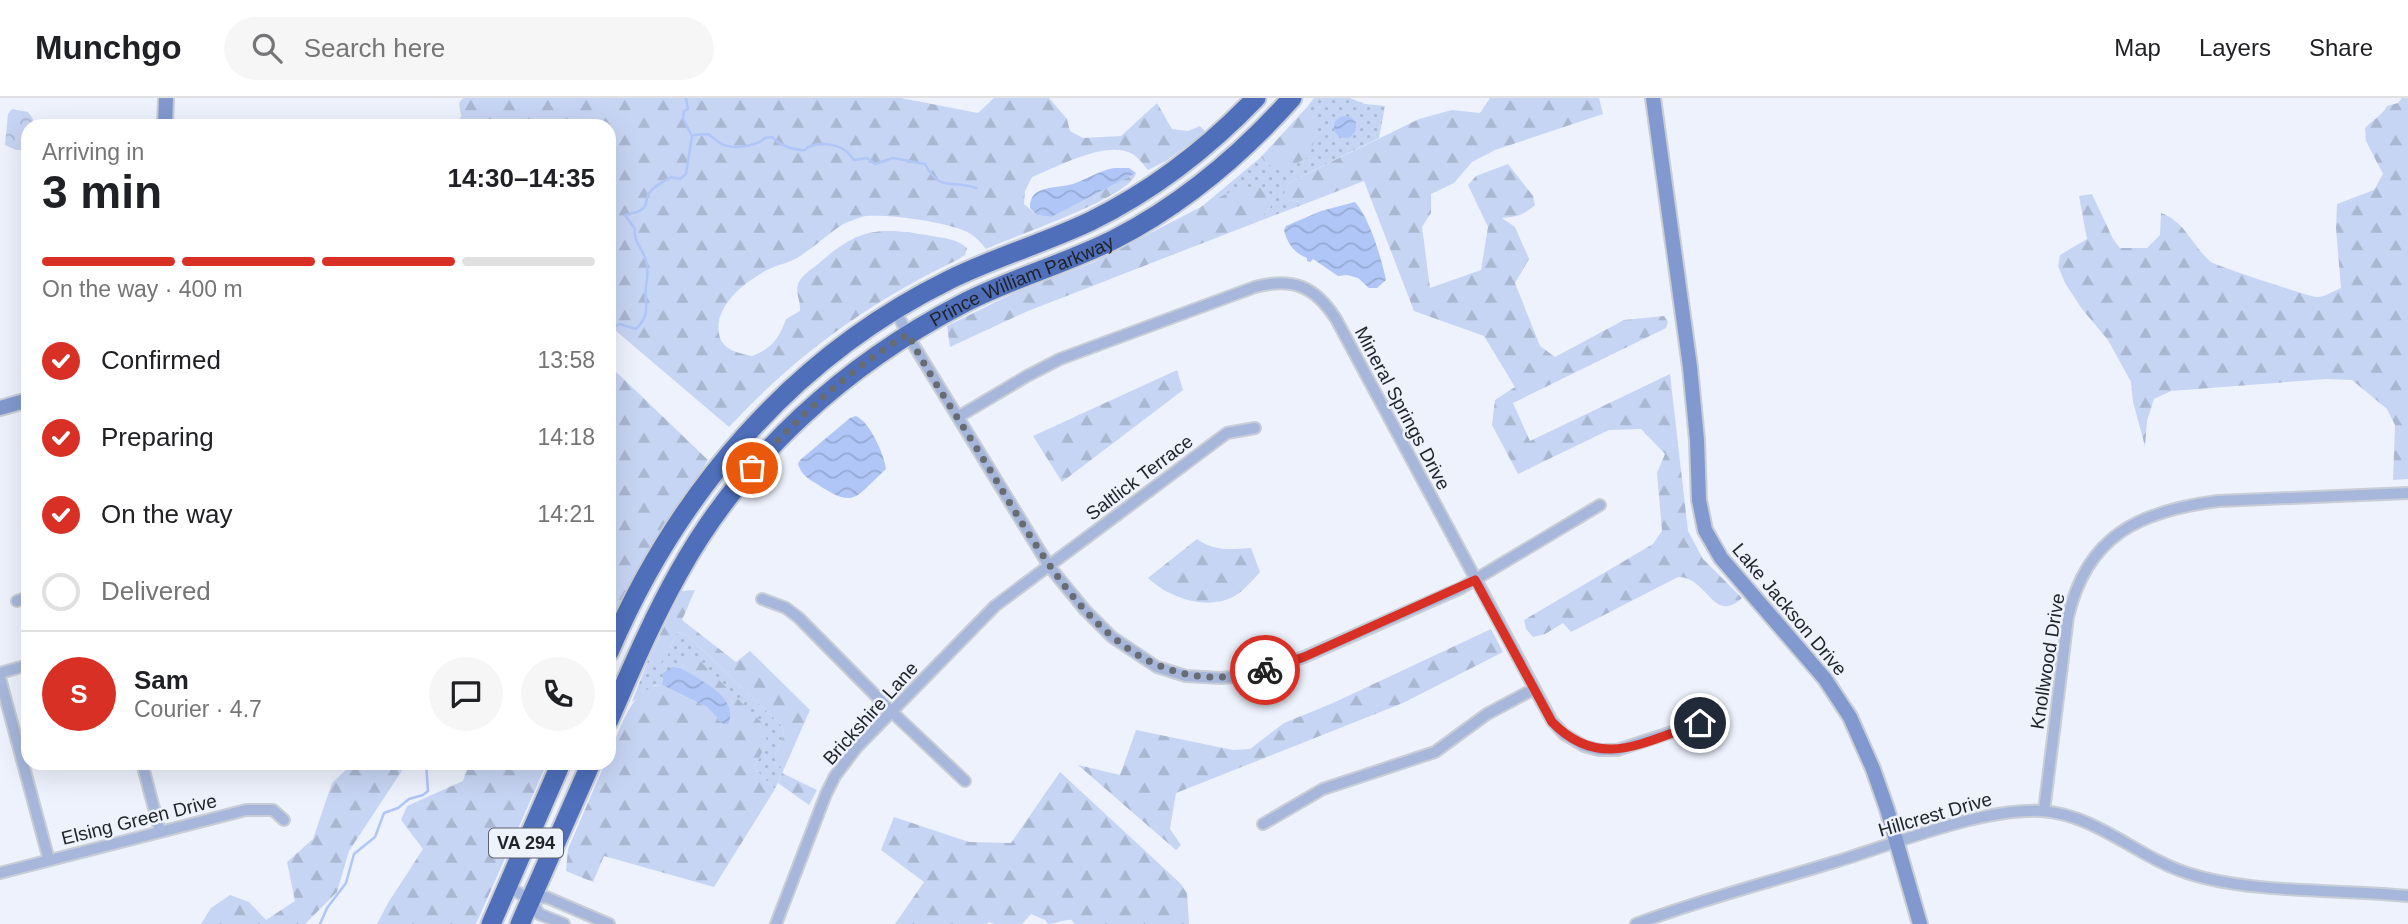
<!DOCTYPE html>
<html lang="en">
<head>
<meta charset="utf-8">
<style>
	:root { --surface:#fff; --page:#f6f6f6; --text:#202124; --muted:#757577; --line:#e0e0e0; --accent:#d93025 }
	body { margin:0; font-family:Arial,sans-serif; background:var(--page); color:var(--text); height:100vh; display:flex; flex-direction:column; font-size:26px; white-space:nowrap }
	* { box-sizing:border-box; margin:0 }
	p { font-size:23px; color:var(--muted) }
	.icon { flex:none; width:38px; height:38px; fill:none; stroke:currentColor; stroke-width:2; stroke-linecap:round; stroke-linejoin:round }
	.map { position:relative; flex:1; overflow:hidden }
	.side { position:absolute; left:21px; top:21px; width:595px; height:651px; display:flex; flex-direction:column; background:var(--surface); border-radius:21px; box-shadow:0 7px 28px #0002 }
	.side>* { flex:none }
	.pin { position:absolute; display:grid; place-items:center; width:60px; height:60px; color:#fff; margin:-30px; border:4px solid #fff; border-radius:50%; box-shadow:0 2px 7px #0007 }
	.courier { position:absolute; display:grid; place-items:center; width:70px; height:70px; margin:-35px; border:5px solid #d93025; border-radius:50%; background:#fff; color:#222; box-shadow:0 2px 9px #0007 }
	.summary em { font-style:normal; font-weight:700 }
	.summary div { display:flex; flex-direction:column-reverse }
	.summary { display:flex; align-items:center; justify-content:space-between; height:119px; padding:0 21px }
	h1 { font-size:46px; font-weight:700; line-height:52px }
	.bar { display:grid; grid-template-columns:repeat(4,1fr); gap:10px 7px; align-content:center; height:84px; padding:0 21px }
	.bar i { height:9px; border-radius:5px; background:var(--line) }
	.bar .current { background:var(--accent) }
	.bar p { grid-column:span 4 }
	.line { display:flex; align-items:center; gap:18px; padding:0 21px; border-top:2px solid var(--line) }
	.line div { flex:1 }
	.round { display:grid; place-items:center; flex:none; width:74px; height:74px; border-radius:37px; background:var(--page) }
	ol { padding:0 21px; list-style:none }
	li { display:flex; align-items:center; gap:21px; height:77px }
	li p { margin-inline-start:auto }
	li .icon { padding:7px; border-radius:50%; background:var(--accent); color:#fff; stroke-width:4 }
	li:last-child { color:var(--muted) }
	li i { width:38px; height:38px; border:4px solid var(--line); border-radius:50% }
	header { display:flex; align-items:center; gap:42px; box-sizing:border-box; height:98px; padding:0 35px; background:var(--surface); border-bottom:2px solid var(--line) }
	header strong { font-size:33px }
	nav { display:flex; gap:38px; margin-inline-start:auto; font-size:24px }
	.search { width:490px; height:63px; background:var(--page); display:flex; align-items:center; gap:18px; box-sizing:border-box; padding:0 24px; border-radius:38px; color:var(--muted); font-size:26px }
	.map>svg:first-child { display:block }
	.grass { fill:url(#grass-dots) }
	.forest { fill:url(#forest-firs) }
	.park { fill:url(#park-crowns) }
	.water { fill:url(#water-waves) }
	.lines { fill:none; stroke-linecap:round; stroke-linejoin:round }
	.stream { stroke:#afc6f7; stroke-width:2.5 }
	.street-casing { stroke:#c8cdd6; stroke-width:14 }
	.secondary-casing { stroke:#c8cdd6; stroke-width:18 }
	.highway-casing { stroke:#c8cdd6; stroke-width:23 }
	.street { stroke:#a6b7db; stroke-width:10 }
	.secondary { stroke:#8199ce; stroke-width:14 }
	.highway { stroke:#4f6fbb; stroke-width:19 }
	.done { stroke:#676b72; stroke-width:7; stroke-dasharray:0 12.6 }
	.route { stroke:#d93025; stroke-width:9 }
	.labels { text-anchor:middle; stroke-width:5; stroke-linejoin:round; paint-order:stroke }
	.shield { fill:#edf2fd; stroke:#5d6067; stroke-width:2 }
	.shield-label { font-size:18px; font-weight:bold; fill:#1f2227 }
	.street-label { font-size:19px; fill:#1f2227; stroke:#edf2fd }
</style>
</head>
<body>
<header>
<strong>Munchgo</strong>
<div class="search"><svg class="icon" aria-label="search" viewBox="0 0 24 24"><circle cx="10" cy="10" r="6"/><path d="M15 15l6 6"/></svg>Search here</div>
<nav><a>Map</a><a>Layers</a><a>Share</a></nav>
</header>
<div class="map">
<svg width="2408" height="826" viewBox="0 0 2408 826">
	<defs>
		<pattern id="grass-dots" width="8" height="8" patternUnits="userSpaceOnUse" patternTransform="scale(1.75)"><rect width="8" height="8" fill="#c7d5f4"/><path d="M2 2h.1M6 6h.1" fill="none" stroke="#aab7d1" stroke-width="1.8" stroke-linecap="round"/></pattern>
		<pattern id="forest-firs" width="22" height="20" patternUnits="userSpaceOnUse" patternTransform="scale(1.75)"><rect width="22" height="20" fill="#c7d5f4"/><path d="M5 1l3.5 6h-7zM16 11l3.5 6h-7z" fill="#aab7d1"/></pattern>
		<pattern id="park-crowns" width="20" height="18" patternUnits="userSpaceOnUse" patternTransform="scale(1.75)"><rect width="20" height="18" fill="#c7d5f4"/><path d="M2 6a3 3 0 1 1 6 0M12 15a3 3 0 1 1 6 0" fill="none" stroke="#aab7d1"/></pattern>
		<pattern id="water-waves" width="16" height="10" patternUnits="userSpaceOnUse" patternTransform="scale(1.75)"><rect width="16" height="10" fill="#afc6f7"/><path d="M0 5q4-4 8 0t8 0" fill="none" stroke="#96aad4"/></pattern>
	</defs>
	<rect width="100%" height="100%" fill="#edf2fd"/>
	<g class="grass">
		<path d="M1314,0H1350L1365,6L1385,8L1379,40L1294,82L1286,88L1288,102L1307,105L1257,124L1271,108L1200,110L1261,59L1267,66L1319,25L1307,9Z"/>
		<path d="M677,534L688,538L781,627L784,635L775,658V665L784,671L775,691L754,670L766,647L686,563L681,570L673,569L662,581V587H655L632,604L649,560L652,566L667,558Z"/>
	</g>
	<g class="forest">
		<path d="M463,0H901L978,15L994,0H1049L1067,21L1070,33L1083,40L1121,38L1157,5L1172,31L1188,33L1200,28L1206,34L1166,63L1148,72C1142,65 1137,57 1128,54C1103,44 1056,69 1032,79L1025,93L1024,106L1037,117L1050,119L1136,75C1132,99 1011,139 986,151C981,145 977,140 971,136C952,124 888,116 866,118C860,119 851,123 845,125C828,135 814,150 797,160C788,165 777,167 767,172C745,184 714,207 719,236C722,252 738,255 752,258C771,251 779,241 786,221L800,213C801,203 795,196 798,186C801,178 810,172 817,167C860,129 877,129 932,138C944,140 957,141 967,150L965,157L959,161C868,205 797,256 729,329L609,227V28H457L461,18L459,5Z"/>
		<path d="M1490,0H1599L1603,16L1495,52L1472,64L1454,85L1431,96V115L1422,129L1430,190L1481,172L1488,129L1468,87L1476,78L1508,66L1533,98L1535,107C1524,117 1516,119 1502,120L1515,129L1529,161L1515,185L1540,248L1555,259L1624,222L1664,218L1668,224L1666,230L1513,305L1530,343L1670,276L1688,433L1703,461L1742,500C1713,527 1708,479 1678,479L1571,534L1563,525L1545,536L1533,539L1526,531L1524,522L1653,446L1662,433L1657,375L1665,356L1641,331L1609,332L1518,376L1492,327L1495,302L1515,289L1484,238L1414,213L1364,83L1307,105L1288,102L1284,96L1286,88L1294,82L1419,21L1452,12L1480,15Z"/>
		<path d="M2402,0H2408V381L2393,382L2395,327L2387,311L2352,282L2326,281L2171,293L2154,301L2147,323L2145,348L2133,304L2131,284L2108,242L2082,211L2065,185L2058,168L2060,157L2087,141L2079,98L2092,96L2113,141L2120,150H2147L2160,137L2161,115C2186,124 2192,148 2211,164C2217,168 2305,197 2316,199C2323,200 2334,193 2341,190L2336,130L2337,106L2374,92L2383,76L2366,43L2365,30C2372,22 2383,17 2387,8L2398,5Z"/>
		<path d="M1307,9L1319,24L1310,58C1293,68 1275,78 1261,59Z"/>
		<path d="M1250,89L1264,90L1272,97L1271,108L1257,124L1028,213L950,249L947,228L1014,195L1094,164L1230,94Z"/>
		<path d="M609,267L708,362L636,475L609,531Z"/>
		<path d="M1177,272L1183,292L1062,384L1033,338Z"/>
		<path d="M1197,441C1215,454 1230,451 1251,450L1260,474C1252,483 1242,495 1231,500C1204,512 1168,499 1148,480Z"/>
		<path d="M695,492L682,522L736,564L750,553L810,612L784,671L775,665V658L784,635L781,627L688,538L677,534L667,558L659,568L652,566L649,560L681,493Z"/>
		<path d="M1491,531L1503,554L1403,605L1176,695L1170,731L1181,747L1176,752L1078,667L1120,677L1136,632L1233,652L1250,651L1284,625L1333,605Z"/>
		<path d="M693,560L698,561L767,630L766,647L754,670L775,691L714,789L604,758L593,784L566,773L568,751L605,665H609V657C619,634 632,587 662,587L707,609L723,626L726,603L720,596L681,570L686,563Z"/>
		<path d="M353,665H407L349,753L337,794L305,826H201L211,810L230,797L249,804L266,822L295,803L287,764L313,741L332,685Z"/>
		<path d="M469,665H547L476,826H377L388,805L423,751L401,722L407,708L463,683Z"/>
		<path d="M1060,674L1181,786L1187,795L1189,826H1074L1072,822C1064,821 1057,826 1048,826L1045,822L1031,816L1022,826H994L989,824L987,826H895L924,784L881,752L894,719L969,744L1011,745Z"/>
		<path d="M782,675L817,692L809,707L778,685Z"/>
	</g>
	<path class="park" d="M12,11L28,14L33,21L34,28H28V52H16L5,47L8,16Z"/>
	<g class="water">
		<circle cx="1345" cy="29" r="11"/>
		<path d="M1114,70H1129L1136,75L1051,119L1037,117L1030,110C1029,86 1057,91 1073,86C1087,81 1099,73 1114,70Z"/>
		<path d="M1355,104C1370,121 1381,159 1386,182L1377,190H1369L1358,180L1347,177L1338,178L1313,161L1310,164L1307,163V160C1294,155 1287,145 1284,132L1286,128L1321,113Z"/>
		<path d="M856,318C870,324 884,356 886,371C855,399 856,412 817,386C808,381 801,376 798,366L800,362L850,320Z"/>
		<path d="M673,569L681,570C698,581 741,600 728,626H723L707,609L662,587L663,575Z"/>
	</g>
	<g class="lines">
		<g class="stream">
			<path d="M694,37L708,36C713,39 717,44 722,46C732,52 757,48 765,40L772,39C781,48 792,52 805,52C813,43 836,45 846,53C849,55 851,59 854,62L867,60L875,66L893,60L925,66C941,95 950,81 976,90"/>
			<path d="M609,252L615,228L620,226L636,231C652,215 644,207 646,189C647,179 649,173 646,162C643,151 633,144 635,131L625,117C631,114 636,116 641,112C648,108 645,103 648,97C653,88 663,84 671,79L680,81L686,76L692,38L683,21L684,13L688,11L686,0"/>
			<path d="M320,826L327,810L346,785L354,756L375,739L384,715L398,710L409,701L423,697L428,693L426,665"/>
		</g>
		<defs>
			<g id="street">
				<path d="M895,212L913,246L1049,468L1085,512L1112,539L1157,569L1186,578L1221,580L1246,578L1304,559L1461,490L1600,407"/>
				<path d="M958,319L1027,278L1060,261L1255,189C1292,179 1315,188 1336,221L1552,623L1564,636L1584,648L1599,652H1617L1700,625L1717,609"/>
				<path d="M762,501L786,510L799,520L892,614L965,683"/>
				<path d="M17,503L28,499"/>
				<path d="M0,575L28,567"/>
				<path d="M0,580L49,762"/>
				<path d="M142,665L160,733"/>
				<path d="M2044,713L2068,519C2087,437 2140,413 2218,403L2408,395"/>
				<path d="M1263,726L1323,691L1435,654L1487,616L1534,591"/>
				<path d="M0,775L246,712H273L284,722"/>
				<path d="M507,789L531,801L546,799L609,826"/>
				<path d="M531,801L539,816L564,826"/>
				<path d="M776,826L826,696L835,678L857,649L995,508L1227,335L1255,330"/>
				<path d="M1636,826C1702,801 1770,784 1838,763C1897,745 1981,710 2042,713C2097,717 2137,759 2187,775C2251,796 2340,791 2408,798"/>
			</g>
			<g id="secondary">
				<path d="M1653,0L1690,269L1697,342L1699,402L1705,432L1721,460L1825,581L1850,619L1873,671L1887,711L1920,826"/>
				<path d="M165,28L166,0"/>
				<path d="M0,310L28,302"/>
			</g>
			<g id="highway">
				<path d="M609,554C677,395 792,259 949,182C995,159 1045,145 1091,123C1154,92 1208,50 1256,0"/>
				<path id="s1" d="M609,622C631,572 652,522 679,474C744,357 846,266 964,205C1012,180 1066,166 1115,141C1183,106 1241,57 1292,0"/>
				<path d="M491,826L561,665"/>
				<path d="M520,826L591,665"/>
			</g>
		</defs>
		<use href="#street" class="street-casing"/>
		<use href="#secondary" class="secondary-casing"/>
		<use href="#highway" class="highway-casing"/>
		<use href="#street" class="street"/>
		<use href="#secondary" class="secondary"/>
		<use href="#highway" class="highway"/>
	</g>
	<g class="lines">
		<path class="done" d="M752,370C798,319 848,272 908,236C932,283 963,327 990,372C1052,474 1123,612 1265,572"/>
		<path class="route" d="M1265,572L1304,559L1475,482L1552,624C1600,673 1643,644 1700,625"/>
	</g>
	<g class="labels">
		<rect class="shield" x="489" y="730.5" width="74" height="29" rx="5"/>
		<g class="shield-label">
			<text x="526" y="751">VA 294</text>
		</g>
		<g class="street-label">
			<text dy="7" stroke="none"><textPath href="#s1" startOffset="623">Prince William Parkway</textPath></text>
			<text transform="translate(1403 310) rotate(62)" y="7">Mineral Springs Drive</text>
			<text transform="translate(1139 379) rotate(-37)" y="7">Saltlick Terrace</text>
			<text transform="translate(1790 511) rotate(50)" y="7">Lake Jackson Drive</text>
			<text transform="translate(2047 563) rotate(-81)" y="7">Knollwood Drive</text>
			<text transform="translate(870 615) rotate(-48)" y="7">Brickshire Lane</text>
			<text transform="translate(1935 716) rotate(-16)" y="7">Hillcrest Drive</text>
			<text transform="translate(139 721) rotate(-14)" y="7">Elsing Green Drive</text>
		</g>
	</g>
</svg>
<div class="pin" style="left:752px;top:370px;background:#ea580c"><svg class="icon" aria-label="bag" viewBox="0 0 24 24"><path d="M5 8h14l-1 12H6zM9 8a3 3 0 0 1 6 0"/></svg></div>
<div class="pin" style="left:1700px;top:625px;background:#1f2937"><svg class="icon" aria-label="home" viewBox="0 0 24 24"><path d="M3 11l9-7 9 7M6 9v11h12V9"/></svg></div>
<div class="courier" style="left:1265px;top:572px"><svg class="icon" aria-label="bike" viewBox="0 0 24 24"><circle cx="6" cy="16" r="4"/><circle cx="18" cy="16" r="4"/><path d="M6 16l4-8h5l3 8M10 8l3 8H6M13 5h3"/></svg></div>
<section class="side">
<div class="summary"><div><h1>3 min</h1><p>Arriving in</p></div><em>14:30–14:35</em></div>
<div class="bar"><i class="current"></i><i class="current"></i><i class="current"></i><i></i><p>On the way · 400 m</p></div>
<ol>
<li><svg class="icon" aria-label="check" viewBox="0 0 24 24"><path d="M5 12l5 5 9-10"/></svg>Confirmed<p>13:58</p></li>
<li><svg class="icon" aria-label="check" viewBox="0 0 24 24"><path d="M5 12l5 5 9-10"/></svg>Preparing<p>14:18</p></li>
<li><svg class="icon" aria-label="check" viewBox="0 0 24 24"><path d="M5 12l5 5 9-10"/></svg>On the way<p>14:21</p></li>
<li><i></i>Delivered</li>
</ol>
<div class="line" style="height:126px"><b class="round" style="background:var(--accent);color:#fff">S</b><div><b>Sam</b><p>Courier · 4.7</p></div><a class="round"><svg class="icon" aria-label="chat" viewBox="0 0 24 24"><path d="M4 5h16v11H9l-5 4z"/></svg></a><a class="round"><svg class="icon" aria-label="phone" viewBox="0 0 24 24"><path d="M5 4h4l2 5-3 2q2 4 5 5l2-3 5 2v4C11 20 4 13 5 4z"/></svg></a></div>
</section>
</div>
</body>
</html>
